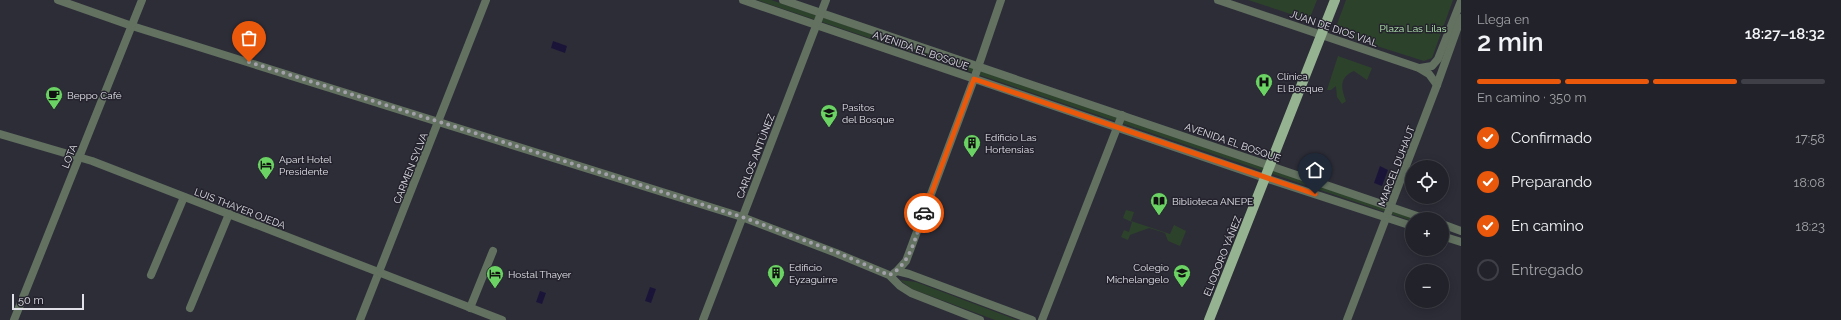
<!DOCTYPE html>
<html lang="es">
<head>
<meta charset="utf-8">
<style>
	:root { --surface:#22222a; --page:#2a2a32; --text:#f1f3f6; --muted:#a2a4a8; --line:#3f3f47; --accent:#ea580c }
	body { margin:0; font-family:Raleway,sans-serif; background:var(--page); color:var(--text); height:100vh; display:flex; flex-direction:column; font-size:15px; white-space:nowrap }
	* { box-sizing:border-box; margin:0 }
	p { font-size:13px; color:var(--muted) }
	.icon { flex:none; width:22px; height:22px; fill:none; stroke:currentColor; stroke-width:2; stroke-linecap:round; stroke-linejoin:round }
	.map { position:relative; flex:1; overflow:hidden }
	.details { display:flex; flex-direction:column; background:var(--surface); width:380px }
	.details>* { flex:none }
	.controls { position:absolute; left:1405px; top:160px; display:grid; gap:8px }
	.controls a { display:grid; place-items:center; width:44px; height:44px; border-radius:50%; background:var(--surface); box-shadow:0 2px 10px #0003,0 0 0 1px var(--line); font-size:20px }
	.scale { position:absolute; left:12px; bottom:10px; width:72px; box-sizing:border-box; padding-left:4px; border:2px solid #e1e0e8; border-top:0; font-size:11px; line-height:14px; white-space:nowrap; color:#e1e0e8; -webkit-text-stroke:3px #24232d; paint-order:stroke }
	.pin { position:absolute; display:grid; place-items:center; width:34px; height:34px; color:#fff; margin:-41px -17px; border-radius:50% 50% 50% 0; rotate:-45deg; box-shadow:0 0 4px #0007 }
	.pin .icon { rotate:45deg }
	.courier { position:absolute; display:grid; place-items:center; width:40px; height:40px; margin:-20px; border:3px solid #ea580c; border-radius:50%; background:#fff; color:#222; box-shadow:0 1px 5px #0007 }
	.overview em { font-style:normal; font-weight:600 }
	.overview div { display:flex; flex-direction:column-reverse }
	.overview { display:flex; align-items:center; justify-content:space-between; height:68px; padding:0 16px }
	h1 { font-size:26px; font-weight:600; line-height:30px }
	.bar { display:grid; grid-template-columns:repeat(4,1fr); gap:6px 4px; align-content:center; height:48px; padding:0 16px }
	.bar i { height:5px; border-radius:3px; background:var(--line) }
	.bar .selected { background:var(--accent) }
	.bar p { grid-column:span 4 }
	ol { padding:0 16px; list-style:none }
	li { display:flex; align-items:center; gap:12px; height:44px }
	li p { margin-inline-start:auto }
	li .icon { padding:4px; border-radius:50%; background:var(--accent); color:#fff; stroke-width:4 }
	li:last-child { color:var(--muted) }
	li i { width:22px; height:22px; border:2px solid var(--line); border-radius:50% }
	main { display:flex; flex:1; min-height:0 }
	.map>svg:first-child { display:block }
	.green { fill:#2d422b }
	.water { fill:#1b1439 }
	.lines { fill:none; stroke-linecap:round; stroke-linejoin:round }
	.minor { stroke:#627160; stroke-width:8 }
	.tertiary { stroke:#627160; stroke-width:8 }
	.primary { stroke:#95b391; stroke-width:10 }
	.done { stroke:#a2a1aa; stroke-width:4; stroke-dasharray:0 7.2 }
	.route { stroke:#ea580c; stroke-width:5 }
	.labels { text-anchor:middle; stroke-width:3; stroke-linejoin:round; paint-order:stroke }
	.street-label { font-size:10px; fill:#e1e0e8; stroke:#24232d }
	.park-label { font-size:10px; fill:#baf2b5; stroke:#24232d }
	.poi-label { font-size:10px; fill:#e1e0e8; stroke:#24232d; text-anchor:start }
</style>
</head>
<body>
<main>
<div class="map">
<svg width="1461" height="320" viewBox="0 0 1461 320">
	<rect width="100%" height="100%" fill="#2d2d38"/>
	<g class="green">
		<path d="M757,0H771L1421,219H1412V221Z"/>
		<path d="M1248,0H1317L1309,20Z"/>
		<path d="M1346,0H1453L1432,58L1424,61L1342,35L1336,27Z"/>
		<path d="M1338,56L1372,68L1367,80L1354,71C1339,77 1341,88 1346,101L1342,104L1337,97L1336,86L1331,90H1327Z"/>
		<path d="M1126,210L1134,212L1131,221L1170,234L1174,225L1186,231L1180,246L1168,241L1165,233L1149,228L1130,235L1128,240L1121,237L1124,230L1129,232L1132,222L1123,218Z"/>
		<path d="M900,280L916,282L1017,320H995L912,289Z"/>
	</g>
	<g class="water">
		<path d="M553,41L567,46L565,53L551,48Z"/>
		<path d="M1380,166L1388,170L1382,186L1374,183Z"/>
		<path d="M650,287L656,289L651,303L645,301Z"/>
		<path d="M540,291L546,293L542,304L536,302Z"/>
	</g>
	<g class="lines">
		<g class="minor">
			<path d="M58,0L132,26L742,217L836,253L889,275L900,286L911,293L980,320"/>
			<path d="M1218,0L1419,68L1429,74L1437,85"/>
			<path d="M1420,68L1432,66L1438,59L1461,1"/>
			<path d="M897,271L906,261L974,79L1001,0"/>
			<path d="M894,273L897,271L909,274L1032,320"/>
			<path d="M151,275L184,197"/>
			<path d="M190,308L229,214"/>
			<path d="M470,308L493,251"/>
			<path d="M360,320L486,0"/>
			<path d="M1042,320L1122,115"/>
			<path d="M1347,320L1437,85L1461,18"/>
		</g>
		<g class="tertiary">
			<path d="M743,0L1265,178L1412,226"/>
			<path d="M783,0L1426,219"/>
			<path d="M0,134L92,161L502,320"/>
			<path d="M1442,224L1461,231"/>
			<path d="M1442,236L1461,242"/>
			<path d="M14,320L142,0"/>
			<path d="M703,320L826,0"/>
		</g>
		<path class="primary" d="M1209,320L1335,0"/>
	</g>
	<g class="lines">
		<path class="done" d="M249,62L742,217L836,252L889,275C911,265 916,234 924,213"/>
		<path class="route" d="M924,213L974,79L1315,194"/>
	</g>
	<defs>
		<symbol id="hospital-pin" viewBox="-11 -11 22 30"><path d="M0 17L-7.5 6A9.5 9.5 0 1 1 7.5 6Z" fill="#6bd363" stroke="#24232d"/><path d="M-5-5h3v3.5h4V-5h3V5h-3V1.5h-4V5h-3Z" fill="#111"/></symbol>
		<symbol id="cafe-pin" viewBox="-11 -11 22 30"><path d="M0 17L-7.5 6A9.5 9.5 0 1 1 7.5 6Z" fill="#6bd363" stroke="#24232d"/><path d="M-5.5-4.5H6V0H3Q3 3.5 0 3.5H-2.5Q-5.5 3.5-5.5 0ZM3-3.2v2h1.7v-2ZM-6 4.5H4V6H-6Z" fill="#111"/></symbol>
		<symbol id="school-pin" viewBox="-11 -11 22 30"><path d="M0 17L-7.5 6A9.5 9.5 0 1 1 7.5 6Z" fill="#6bd363" stroke="#24232d"/><path d="M0-5L7-2L0 1L-7-2ZM-4 1L0 2.5L4 1V4Q0 6-4 4Z" fill="#111"/></symbol>
		<symbol id="building-pin" viewBox="-11 -11 22 30"><path d="M0 17L-7.5 6A9.5 9.5 0 1 1 7.5 6Z" fill="#6bd363" stroke="#24232d"/><path d="M-4-6H4V6H1V3H-1V6H-4ZM-2.5-4.3h1.7v1.8h-1.7ZM.8-4.3h1.7v1.8H.8ZM-2.5-1h1.7V.8h-1.7ZM.8-1h1.7V.8H.8Z" fill="#111"/></symbol>
		<symbol id="hotel-pin" viewBox="-11 -11 22 30"><path d="M0 17L-7.5 6A9.5 9.5 0 1 1 7.5 6Z" fill="#6bd363" stroke="#24232d"/><path d="M-6-4.5h1.5V1H6V5H4.5V3h-9V5H-6ZM-4 0a1.8 1.8 0 1 1 3.6 0ZM.5 0V-2.5h3Q6-2.5 6 0Z" fill="#111"/></symbol>
		<symbol id="library-pin" viewBox="-11 -11 22 30"><path d="M0 17L-7.5 6A9.5 9.5 0 1 1 7.5 6Z" fill="#6bd363" stroke="#24232d"/><path d="M-6-4Q-3-5.5-.7-3.5V5Q-3 3-6 4ZM6-4Q3-5.5 .7-3.5V5Q3 3 6 4Z" fill="#111"/></symbol>
	</defs>
	<g fill-rule="evenodd">
		<use href="#hospital-pin" x="1254" y="72" width="20" height="27"/>
		<use href="#cafe-pin" x="44" y="85" width="20" height="27"/>
		<use href="#school-pin" x="819" y="103" width="20" height="27"/>
		<use href="#building-pin" x="962" y="133" width="20" height="27"/>
		<use href="#hotel-pin" x="256" y="155" width="20" height="27"/>
		<use href="#library-pin" x="1149" y="191" width="20" height="27"/>
		<use href="#building-pin" x="766" y="263" width="20" height="27"/>
		<use href="#school-pin" x="1172" y="263" width="20" height="27"/>
		<use href="#hotel-pin" x="485" y="264" width="20" height="27"/>
	</g>
	<g class="labels">
		<g class="street-label">
			<text transform="translate(1334 28) rotate(19)" y="4">JUAN DE DIOS VIAL</text>
			<text transform="translate(921 50) rotate(19)" y="4">AVENIDA EL BOSQUE</text>
			<text transform="translate(1233 142) rotate(19)" y="4">AVENIDA EL BOSQUE</text>
			<text transform="translate(69 156) rotate(-68)" y="4">LOTA</text>
			<text transform="translate(755 156) rotate(-69)" y="4">CARLOS ANTÚNEZ</text>
			<text transform="translate(1396 166) rotate(-69)" y="4">MARCEL DUHAUT</text>
			<text transform="translate(410 168) rotate(-68)" y="4">CARMEN SYLVA</text>
			<text transform="translate(240 208) rotate(21)" y="4">LUIS THAYER OJEDA</text>
			<text transform="translate(1222 256) rotate(-68)" y="4">ELIODORO YÁÑEZ</text>
		</g>
		<g class="park-label">
			<text x="1413" y="32">Plaza Las Lilas</text>
		</g>
		<g class="poi-label">
			<text x="1277" y="80">Clínica<tspan x="1277" dy="12">El Bosque</tspan></text>
			<text x="67" y="99">Beppo Café</text>
			<text x="842" y="111">Pasitos<tspan x="842" dy="12">del Bosque</tspan></text>
			<text x="985" y="141">Edificio Las<tspan x="985" dy="12">Hortensias</tspan></text>
			<text x="279" y="163">Apart Hotel<tspan x="279" dy="12">Presidente</tspan></text>
			<text x="1172" y="205">Biblioteca ANEPE</text>
			<text x="789" y="271">Edificio<tspan x="789" dy="12">Eyzaguirre</tspan></text>
			<text x="1169" y="271" text-anchor="end">Colegio<tspan x="1169" dy="12">Michelangelo</tspan></text>
			<text x="508" y="278">Hostal Thayer</text>
		</g>
	</g>
</svg>
<div class="controls">
<a><svg class="icon" aria-label="locate" viewBox="0 0 24 24"><circle cx="12" cy="12" r="6"/><path d="M12 2v4M12 18v4M2 12h4M18 12h4"/></svg></a>
<a>+</a>
<a>−</a>
</div>
<div class="scale">50 m</div>
<div class="pin" style="left:249px;top:62px;background:#ea580c"><svg class="icon" aria-label="bag" viewBox="0 0 24 24"><path d="M5 8h14l-1 12H6zM9 8a3 3 0 0 1 6 0"/></svg></div>
<div class="pin" style="left:1315px;top:194px;background:#1f2937"><svg class="icon" aria-label="home" viewBox="0 0 24 24"><path d="M3 11l9-7 9 7M6 9v11h12V9"/></svg></div>
<div class="courier" style="left:924px;top:213px"><svg class="icon" aria-label="car" viewBox="0 0 24 24"><path d="M5 17H2v-5l4-1 3-4h7l3 4 3 1v5h-3M9 17h6M6 11h13"/><circle cx="7" cy="17" r="2"/><circle cx="17" cy="17" r="2"/></svg></div>
</div>
<section class="details">
<div class="overview"><div><h1>2 min</h1><p>Llega en</p></div><em>18:27–18:32</em></div>
<div class="bar"><i class="selected"></i><i class="selected"></i><i class="selected"></i><i></i><p>En camino · 350 m</p></div>
<ol>
<li><svg class="icon" aria-label="check" viewBox="0 0 24 24"><path d="M5 12l5 5 9-10"/></svg>Confirmado<p>17:58</p></li>
<li><svg class="icon" aria-label="check" viewBox="0 0 24 24"><path d="M5 12l5 5 9-10"/></svg>Preparando<p>18:08</p></li>
<li><svg class="icon" aria-label="check" viewBox="0 0 24 24"><path d="M5 12l5 5 9-10"/></svg>En camino<p>18:23</p></li>
<li><i></i>Entregado</li>
</ol>
</section>
</main>
</body>
</html>
